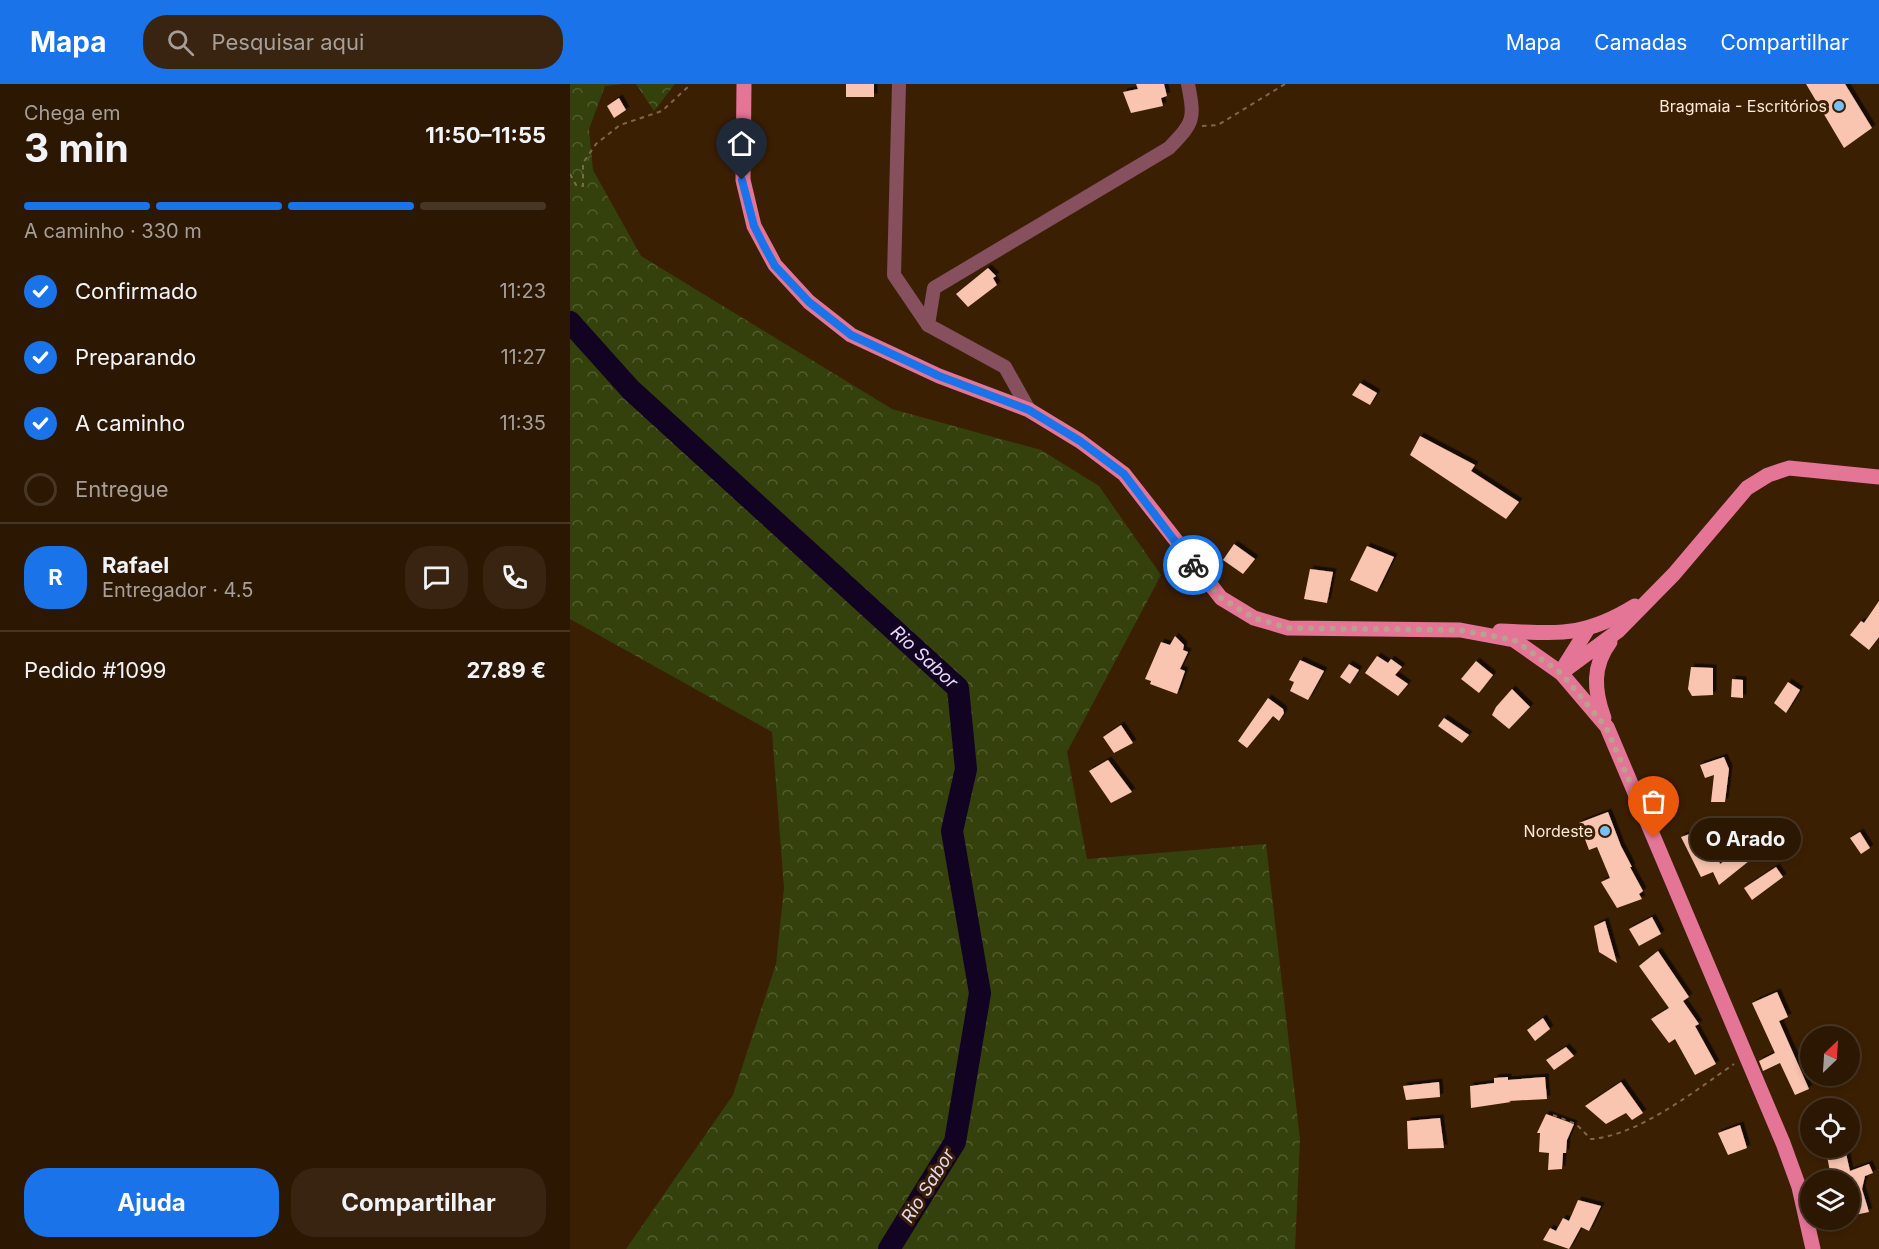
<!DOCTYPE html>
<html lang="pt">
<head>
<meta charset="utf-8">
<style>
	:root { --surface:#2c1702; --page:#382411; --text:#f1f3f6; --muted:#a69f99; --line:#483624; --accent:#1a73e8 }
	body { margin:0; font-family:Inter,sans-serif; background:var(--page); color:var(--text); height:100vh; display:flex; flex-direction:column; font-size:22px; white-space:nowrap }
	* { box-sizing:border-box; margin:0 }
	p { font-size:20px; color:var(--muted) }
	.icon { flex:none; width:33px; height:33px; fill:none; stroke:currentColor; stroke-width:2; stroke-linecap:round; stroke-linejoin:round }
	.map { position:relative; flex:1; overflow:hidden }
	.panel { display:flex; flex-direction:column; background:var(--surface); width:570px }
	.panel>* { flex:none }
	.needle { width:39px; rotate:25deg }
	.fabs { position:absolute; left:1230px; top:942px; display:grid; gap:12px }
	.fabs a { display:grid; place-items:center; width:60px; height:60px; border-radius:50%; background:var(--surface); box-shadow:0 3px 9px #0003,0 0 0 2px var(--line); font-size:30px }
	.pin { position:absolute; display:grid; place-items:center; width:51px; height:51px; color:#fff; margin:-62px -26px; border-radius:50% 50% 50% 0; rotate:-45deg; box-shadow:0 0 6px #0007 }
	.pin .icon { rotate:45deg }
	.courier { position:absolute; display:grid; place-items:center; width:60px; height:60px; margin:-30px; border:4px solid #1a73e8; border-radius:50%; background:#fff; color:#222; box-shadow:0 2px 8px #0007 }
	.bubble { position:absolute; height:42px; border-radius:21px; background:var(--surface); box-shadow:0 3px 9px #0003,0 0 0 2px var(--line); font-size:20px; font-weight:700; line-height:42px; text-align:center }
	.summary em { font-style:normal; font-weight:700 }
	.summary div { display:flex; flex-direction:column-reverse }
	.summary { display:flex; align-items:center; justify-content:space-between; height:102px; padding:0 24px }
	h1 { font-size:39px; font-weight:700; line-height:45px }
	.bar { display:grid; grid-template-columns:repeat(4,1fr); gap:9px 6px; align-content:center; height:72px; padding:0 24px }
	.bar i { height:8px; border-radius:4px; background:var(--line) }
	.bar .active { background:var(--accent) }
	.bar p { grid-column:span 4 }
	.line { display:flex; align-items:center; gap:15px; padding:0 24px; border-top:2px solid var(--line) }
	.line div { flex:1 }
	.round { display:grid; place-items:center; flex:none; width:63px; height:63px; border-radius:24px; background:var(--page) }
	ol { padding:0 24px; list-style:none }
	li { display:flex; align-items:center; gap:18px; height:66px }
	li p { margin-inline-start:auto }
	li .icon { padding:6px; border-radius:50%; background:var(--accent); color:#fff; stroke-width:4 }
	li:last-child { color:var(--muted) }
	li i { width:33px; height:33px; border:3px solid var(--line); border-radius:50% }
	.cta { display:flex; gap:12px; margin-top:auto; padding:12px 24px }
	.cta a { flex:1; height:69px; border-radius:24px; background:var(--accent); color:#fff; font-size:24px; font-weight:700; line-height:69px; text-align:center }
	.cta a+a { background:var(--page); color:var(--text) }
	header { display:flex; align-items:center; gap:36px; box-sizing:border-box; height:84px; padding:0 30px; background:var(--accent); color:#fff }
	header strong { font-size:28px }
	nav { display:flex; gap:33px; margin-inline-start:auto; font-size:21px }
	.search { width:420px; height:54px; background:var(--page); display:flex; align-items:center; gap:15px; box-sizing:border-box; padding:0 21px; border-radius:24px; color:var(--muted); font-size:22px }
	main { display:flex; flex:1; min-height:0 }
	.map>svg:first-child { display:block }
	.forest { fill:url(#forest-crowns) }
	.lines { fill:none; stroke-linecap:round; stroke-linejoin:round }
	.river { stroke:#120323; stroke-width:22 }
	.building { fill:#f9c4b0; filter:url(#shadow) }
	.path { stroke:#7f674f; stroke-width:2; stroke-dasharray:4.5 4.5; stroke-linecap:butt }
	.minor { stroke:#86505f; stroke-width:14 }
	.major { stroke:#e47597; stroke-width:15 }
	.done { stroke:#b8a28e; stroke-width:6; stroke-dasharray:0 10.8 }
	.route { stroke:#1a73e8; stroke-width:8 }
	.poi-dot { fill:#76c0f7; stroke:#3b1f03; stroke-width:2 }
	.labels { text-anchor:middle; stroke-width:6; stroke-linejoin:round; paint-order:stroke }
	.poi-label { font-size:16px; fill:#fce9d9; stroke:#3b1f03; text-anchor:end }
	.water-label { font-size:18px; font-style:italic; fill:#e4daf6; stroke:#3b1f03 }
</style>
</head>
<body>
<header>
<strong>Mapa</strong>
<div class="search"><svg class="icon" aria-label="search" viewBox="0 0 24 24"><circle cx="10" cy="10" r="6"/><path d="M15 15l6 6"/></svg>Pesquisar aqui</div>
<nav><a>Mapa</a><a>Camadas</a><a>Compartilhar</a></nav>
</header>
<main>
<section class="panel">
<div class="summary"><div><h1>3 min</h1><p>Chega em</p></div><em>11:50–11:55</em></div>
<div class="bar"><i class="active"></i><i class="active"></i><i class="active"></i><i></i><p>A caminho · 330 m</p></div>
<ol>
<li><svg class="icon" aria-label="check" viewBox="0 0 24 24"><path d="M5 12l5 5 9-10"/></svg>Confirmado<p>11:23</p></li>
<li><svg class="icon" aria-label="check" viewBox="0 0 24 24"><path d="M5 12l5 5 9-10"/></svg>Preparando<p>11:27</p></li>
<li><svg class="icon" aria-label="check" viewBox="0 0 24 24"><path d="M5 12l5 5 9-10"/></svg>A caminho<p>11:35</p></li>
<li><i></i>Entregue</li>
</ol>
<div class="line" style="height:108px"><b class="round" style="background:var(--accent);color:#fff">R</b><div><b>Rafael</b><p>Entregador · 4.5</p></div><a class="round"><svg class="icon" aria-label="chat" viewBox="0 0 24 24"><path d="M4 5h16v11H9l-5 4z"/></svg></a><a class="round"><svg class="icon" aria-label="phone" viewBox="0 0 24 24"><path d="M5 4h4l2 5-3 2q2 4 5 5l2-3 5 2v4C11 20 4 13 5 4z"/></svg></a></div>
<div class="line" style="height:78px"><div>Pedido #1099</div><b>27.89 €</b></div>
<div class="cta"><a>Ajuda</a><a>Compartilhar</a></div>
</section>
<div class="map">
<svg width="1309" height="1165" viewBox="0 0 1309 1165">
	<defs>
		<pattern id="forest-crowns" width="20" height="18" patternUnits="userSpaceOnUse" patternTransform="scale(1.5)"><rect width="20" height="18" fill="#34410c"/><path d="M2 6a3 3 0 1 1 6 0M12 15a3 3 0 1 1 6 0" fill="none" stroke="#525c2f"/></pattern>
		<filter id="shadow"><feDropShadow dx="3.5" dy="-3.5" stdDeviation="0" flood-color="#0009"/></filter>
	</defs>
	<rect width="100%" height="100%" fill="#3b1f03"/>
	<g class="forest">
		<path d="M0,0H54L35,2L19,45L23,86L71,172L322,325L471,366L529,402L591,491L497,668L517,775L696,760L730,1055L725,1165H56L163,1011L206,880L214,804L202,648L0,535Z"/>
		<path d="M66,0H105L84,27Z"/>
	</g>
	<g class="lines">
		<path class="river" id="s1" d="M0,238L61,306L388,604L396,685L382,747L410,909L385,1058L319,1165"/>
	</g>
	<g class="building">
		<rect x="276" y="0" width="28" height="13"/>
		<path d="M566,0H594L597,12L591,14L593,22L561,29L553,8L568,5Z"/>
		<path d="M1236,0H1275L1302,44L1274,64Z"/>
		<path d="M49,14L56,26L44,34L37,22Z"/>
		<path d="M418,184L426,192L423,194L427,201L398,223L386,210Z"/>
		<path d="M790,299L807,309L800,321L782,311Z"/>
		<path d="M850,352L905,381L901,387L949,418L936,435L840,371Z"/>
		<path d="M664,460L685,475L673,490L653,476Z"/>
		<path d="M797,462L824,473L807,508L780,496Z"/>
		<path d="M740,485L763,488L757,519L734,515Z"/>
		<path d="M1309,517V553L1299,566L1280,551L1291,537L1294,539Z"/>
		<path d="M605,552L614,561L613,566L618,568L610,585L615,587L607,610L580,600L581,597L575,595L591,558L600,561Z"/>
		<path d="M807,572L818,579L821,575L832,583L825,591L838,600L828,612L795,589Z"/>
		<path d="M730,576L754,587L738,616L720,607L724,598L719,596Z"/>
		<path d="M906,577L923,591L909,609L891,595Z"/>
		<path d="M779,580L789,586L780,600L770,593Z"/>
		<path d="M1121,583L1143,584V611L1122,612L1118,605Z"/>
		<path d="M1162,595L1173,596V614L1161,613Z"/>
		<path d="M1218,598L1230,606L1216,629L1204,619Z"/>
		<path d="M942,605L960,623L939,645L922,631L926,623Z"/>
		<path d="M698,614L713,625L714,629L709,637L703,632L677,664L668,657Z"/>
		<path d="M874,634L899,651L892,659L868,642Z"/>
		<path d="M551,641L563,659L544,669L533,653Z"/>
		<path d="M1154,673L1159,685L1155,718H1141L1144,691L1135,694L1130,681Z"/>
		<path d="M538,676L562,708L541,719L519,687Z"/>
		<path d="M1038,728L1051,762L1062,783H1060L1073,807L1069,810L1072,815L1047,824L1031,798L1040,794L1027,763L1019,766L1009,739Z"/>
		<path d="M1137,744L1150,780L1173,764L1179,777L1149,801L1143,788L1131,793L1111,753Z"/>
		<path d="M1290,748L1300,764L1291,770L1280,754Z"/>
		<path d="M1206,783L1213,793L1182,816L1174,804Z"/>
		<path d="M1082,833L1091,850L1069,862L1059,845Z"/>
		<path d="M1035,837L1047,879L1029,868L1024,842Z"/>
		<path d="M1088,867L1119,913L1113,917L1129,940L1125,942L1146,980L1125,991L1105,955L1099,959L1081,935L1099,924L1069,882Z"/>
		<path d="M1207,908L1218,933L1209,937L1239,1005L1225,1011L1210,979L1193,987L1189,977L1205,969L1182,919Z"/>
		<path d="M973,934L980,945L965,957L957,946Z"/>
		<path d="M996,963L1004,972L984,986L976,976Z"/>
		<path d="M938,993V996L975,993L977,1015L939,1017L941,1018L901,1024L900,1002L924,999V994Z"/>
		<path d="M869,998L870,1013L836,1016L833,1002Z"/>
		<path d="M1051,998L1073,1029L1062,1036L1056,1029L1036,1040L1015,1022Z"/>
		<path d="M976,1030L1004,1040L997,1056L996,1069H993L992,1085L978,1086L979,1069L969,1068L970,1049H967Z"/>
		<path d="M870,1034L874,1064L838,1065L837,1037Z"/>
		<path d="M1170,1041L1177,1064L1158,1071L1148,1049Z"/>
		<path d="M1275,1065L1280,1087L1299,1080L1303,1089L1295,1092L1292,1105L1299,1128L1280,1132V1096H1257L1261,1093L1257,1072Z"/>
		<path d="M1008,1116L1031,1122L1019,1147L1011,1143L999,1165L973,1156L980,1144L986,1147L993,1134L999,1137Z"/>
	</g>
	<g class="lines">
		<g class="path">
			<path d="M632,42L648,41L715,0"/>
			<path d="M0,90L6,101L13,102V79L26,60L50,41L92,27L121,0"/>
			<path d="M983,1031L1006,1040L1021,1055C1068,1052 1126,1006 1164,980"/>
		</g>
		<g class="minor">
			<path d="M329,0L324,191L358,241"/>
			<path d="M459,326L435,283L358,241L364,204L599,64C624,38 625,36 618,0"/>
		</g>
		<g class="major">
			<path d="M174,0L173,96L184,142L205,181L239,218L281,251L369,292L459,326L510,357L554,390L651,514L684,534L718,544L890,546L944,556L991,589L1037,643L1213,1059L1229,1103L1243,1165"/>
			<path d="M930,547C988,549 1013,554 1065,522"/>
			<path d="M992,586L1017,546"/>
			<path d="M991,589L1048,547L1104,490L1177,404L1198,391L1219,384L1309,393"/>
			<path d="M1034,634C1024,607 1022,582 1040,558"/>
		</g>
	</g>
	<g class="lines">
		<path class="done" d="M623,481L651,514L684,534L718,544L890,546L944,556L991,589L1036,643L1084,754"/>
		<path class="route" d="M172,96L184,142L194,162L205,182L239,218L281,251L369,292L459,326L510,357L554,390L623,481"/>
	</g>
	<g class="poi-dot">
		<circle cx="1269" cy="22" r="6"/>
		<circle cx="1035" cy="747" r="6"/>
	</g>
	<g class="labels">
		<g class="poi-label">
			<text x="1257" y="28">Bragmaia - Escritórios</text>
			<text x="1023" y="753">Nordeste</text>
		</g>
		<g class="water-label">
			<text dy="6" stroke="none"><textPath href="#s1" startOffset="488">Rio Sabor</textPath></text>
			<text transform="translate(358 1102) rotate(-58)" y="6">Rio Sabor</text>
		</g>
	</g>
</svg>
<div class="fabs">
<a><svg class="needle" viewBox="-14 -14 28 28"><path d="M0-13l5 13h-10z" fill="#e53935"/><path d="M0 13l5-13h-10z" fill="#a69f99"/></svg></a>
<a><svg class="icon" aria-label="locate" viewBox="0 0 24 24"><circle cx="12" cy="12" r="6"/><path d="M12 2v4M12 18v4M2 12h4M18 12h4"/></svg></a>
<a><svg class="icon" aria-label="layers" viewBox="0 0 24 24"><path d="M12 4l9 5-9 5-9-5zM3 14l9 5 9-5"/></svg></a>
</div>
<div class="pin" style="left:1084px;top:754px;background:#ea580c"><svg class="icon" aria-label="bag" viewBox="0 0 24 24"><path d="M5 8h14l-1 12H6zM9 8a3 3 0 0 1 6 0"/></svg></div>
<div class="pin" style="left:172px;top:96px;background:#1f2937"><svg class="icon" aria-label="home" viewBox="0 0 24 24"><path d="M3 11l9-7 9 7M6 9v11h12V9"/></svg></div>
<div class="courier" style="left:623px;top:481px"><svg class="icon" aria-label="bike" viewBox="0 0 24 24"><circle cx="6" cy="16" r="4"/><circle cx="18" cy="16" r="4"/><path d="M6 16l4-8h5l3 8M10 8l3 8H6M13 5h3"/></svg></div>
<div class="bubble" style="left:1120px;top:734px;width:111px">O Arado</div>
</div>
</main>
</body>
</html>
